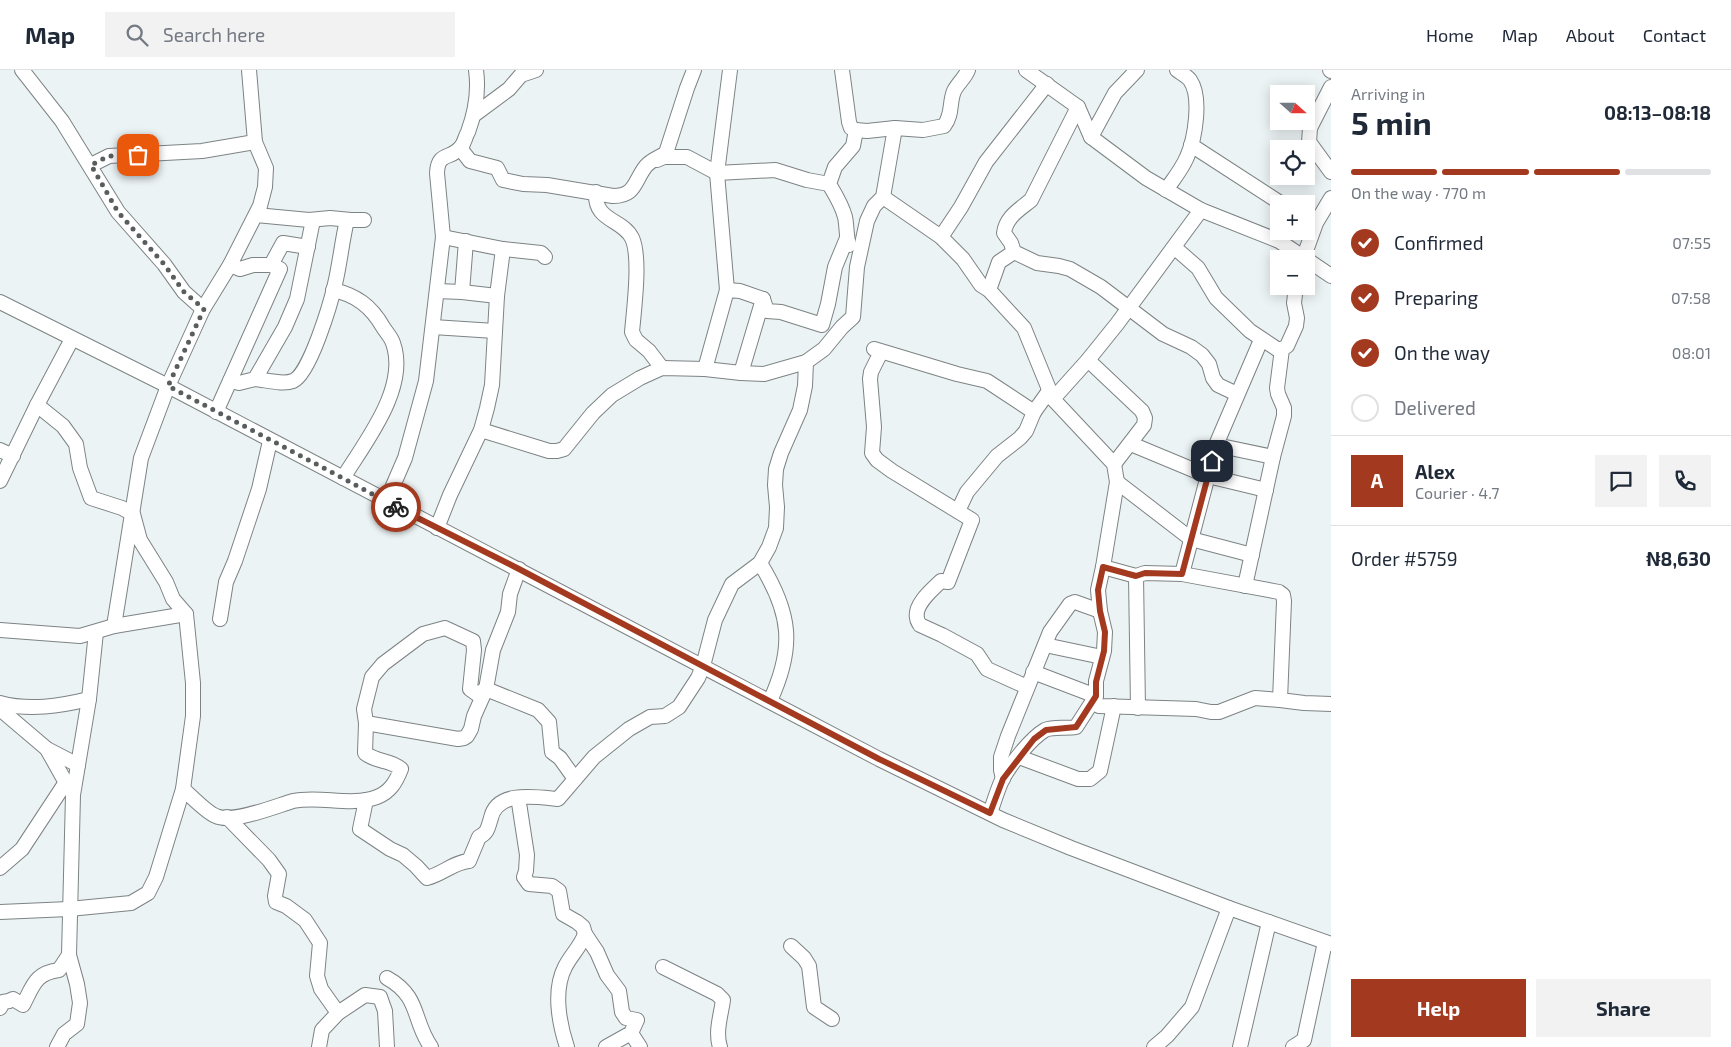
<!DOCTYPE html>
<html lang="en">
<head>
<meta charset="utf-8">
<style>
	:root { --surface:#fff; --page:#f2f2f3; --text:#1f2937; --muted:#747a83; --line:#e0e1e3; --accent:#a33a1f }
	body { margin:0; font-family:"Exo 2",sans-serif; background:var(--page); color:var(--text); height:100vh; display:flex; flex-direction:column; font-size:19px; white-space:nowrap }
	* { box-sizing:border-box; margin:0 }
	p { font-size:16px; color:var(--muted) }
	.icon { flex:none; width:28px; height:28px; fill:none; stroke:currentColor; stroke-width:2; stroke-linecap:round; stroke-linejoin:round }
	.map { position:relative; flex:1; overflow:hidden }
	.side { display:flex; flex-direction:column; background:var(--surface); width:400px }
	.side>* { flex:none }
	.needle { width:32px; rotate:111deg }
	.controls { position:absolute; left:1270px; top:15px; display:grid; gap:10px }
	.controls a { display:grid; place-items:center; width:45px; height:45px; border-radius:0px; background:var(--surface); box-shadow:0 2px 12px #0003; font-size:25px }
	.pin { position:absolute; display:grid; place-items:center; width:42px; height:42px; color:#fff; margin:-21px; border-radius:10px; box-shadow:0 2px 8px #0006 }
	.courier { position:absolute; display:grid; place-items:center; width:50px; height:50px; margin:-25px; border:4px solid #a33a1f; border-radius:50%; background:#fff; color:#222; box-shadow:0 1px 6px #0007 }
	.summary em { font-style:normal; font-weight:700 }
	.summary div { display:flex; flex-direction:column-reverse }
	.summary { display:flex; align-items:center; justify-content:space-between; height:85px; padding:0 20px }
	h1 { font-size:32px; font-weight:700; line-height:38px }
	.bar { display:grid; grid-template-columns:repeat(4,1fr); gap:8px 5px; align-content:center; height:60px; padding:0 20px }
	.bar i { height:6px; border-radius:4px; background:var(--line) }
	.bar .active { background:var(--accent) }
	.bar p { grid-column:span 4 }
	.line { display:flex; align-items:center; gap:12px; padding:0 20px; border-top:1px solid var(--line) }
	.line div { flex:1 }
	.round { display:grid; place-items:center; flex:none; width:52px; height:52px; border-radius:0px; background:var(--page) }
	ol { padding:0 20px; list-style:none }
	li { display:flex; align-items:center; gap:15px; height:55px }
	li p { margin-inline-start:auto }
	li .icon { padding:5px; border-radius:50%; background:var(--accent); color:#fff; stroke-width:4 }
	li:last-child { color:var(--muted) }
	li i { width:28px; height:28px; border:2px solid var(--line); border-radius:50% }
	.cta { display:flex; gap:10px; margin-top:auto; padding:10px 20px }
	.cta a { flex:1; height:58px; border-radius:0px; background:var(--accent); color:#fff; font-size:20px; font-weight:700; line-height:58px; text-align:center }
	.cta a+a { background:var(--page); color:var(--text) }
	header { display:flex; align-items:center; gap:30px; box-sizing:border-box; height:70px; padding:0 25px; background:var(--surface); border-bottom:1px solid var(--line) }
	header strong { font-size:24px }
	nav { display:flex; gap:28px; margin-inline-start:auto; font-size:18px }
	.search { width:350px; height:45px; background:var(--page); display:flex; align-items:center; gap:12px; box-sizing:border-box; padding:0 18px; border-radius:0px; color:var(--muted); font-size:19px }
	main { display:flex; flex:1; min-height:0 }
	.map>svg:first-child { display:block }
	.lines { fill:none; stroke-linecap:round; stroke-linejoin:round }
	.minor-casing { stroke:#7d8384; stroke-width:16 }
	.minor { stroke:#fff; stroke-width:14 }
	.done { stroke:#595d5d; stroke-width:5; stroke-dasharray:0 9 }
	.route { stroke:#a33a1f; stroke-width:6 }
</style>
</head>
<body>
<header>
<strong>Map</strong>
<div class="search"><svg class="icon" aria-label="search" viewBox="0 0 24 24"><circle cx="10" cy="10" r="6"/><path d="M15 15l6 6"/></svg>Search here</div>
<nav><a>Home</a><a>Map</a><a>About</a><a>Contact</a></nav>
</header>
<main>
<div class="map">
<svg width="1331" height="977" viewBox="0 0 1331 977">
	<rect width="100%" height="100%" fill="#ecf3f4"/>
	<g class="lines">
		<defs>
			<g id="minor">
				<path d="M22,0L62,51L118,142L164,194L184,222L203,239"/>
				<path d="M842,0L849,52L851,58L856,60L867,61L895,58L923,60L944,56C953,44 949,33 954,21C958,13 965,8 968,0"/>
				<path d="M1026,0L1078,37L1091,67L1146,108L1201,140L1279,171L1306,189"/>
				<path d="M1330,0L1331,1"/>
				<path d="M1331,17L1310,58L1309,72L1331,102"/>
				<path d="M1078,37L1031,130C1019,140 1006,147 1004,163L1011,173L1014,182L1037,193L1059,196L1070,199L1101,217L1163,264L1191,277L1202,285L1209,294L1213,308L1218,315L1237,324"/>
				<path d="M474,45L509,19L521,5L536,0"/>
				<path d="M1091,67L1115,23L1137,0"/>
				<path d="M1191,75L1282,134"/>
				<path d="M460,78L470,91L497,98L503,110L523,114L547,115L613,126C636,126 634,111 646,96C651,90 660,87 666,83L687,18L694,0"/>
				<path d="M657,90L664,87H687L717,103L775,100L807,110L829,114"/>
				<path d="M91,95L109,86L202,81L255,72"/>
				<path d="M1166,120C1173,110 1182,99 1187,87C1195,69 1202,27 1190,10C1187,6 1181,3 1177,0"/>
				<path d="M596,122C594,152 622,148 632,168C641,187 634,239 632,262L636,270L649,281L662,298"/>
				<path d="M883,127L941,167L963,189L981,215L989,220L1024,258L1053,329L1114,394L1117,412L1103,497"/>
				<path d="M256,145L309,150L330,148L351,150H364"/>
				<path d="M941,167L961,137L986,92L1047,14"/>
				<path d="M849,175C846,166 847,156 845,147C842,135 835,124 829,114L835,97L853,76L856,60"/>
				<path d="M1174,177L1198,198L1216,228L1250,261L1277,279H1282"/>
				<path d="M503,179L541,183L545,187"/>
				<path d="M1303,189L1316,153L1331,128"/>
				<path d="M1306,189L1331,206"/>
				<path d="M230,195L240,199L253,195H271L283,173L308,177"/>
				<path d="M333,220C356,225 371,236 383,257C386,262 391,267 393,273C409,318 365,372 343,408"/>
				<path d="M727,220L717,103L730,0"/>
				<path d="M989,220L999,192L1014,182"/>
				<path d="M437,221L462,222L497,226"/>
				<path d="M462,222L466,171"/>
				<path d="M763,229L767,241L781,242L822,255L828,234L835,197L847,168"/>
				<path d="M0,232L168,316L879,689L1003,750L1071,778L1229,838L1331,874"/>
				<path d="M433,257L495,261"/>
				<path d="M874,279L957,304L987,311L1034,342L1049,321"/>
				<path d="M881,282L871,302L870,309L874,357L872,383L877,390L892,401L972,450L948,512L941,511C933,519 914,534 917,548C917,551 919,553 920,555L942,565L977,584L987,599L1027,617"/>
				<path d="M1088,290L1142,341L1145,348L1144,355L1114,394"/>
				<path d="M705,299L727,220L740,221L763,229"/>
				<path d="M741,303L763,229"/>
				<path d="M255,309C266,310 283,315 293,311C310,304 331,232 335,214C340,193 342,171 347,150"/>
				<path d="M230,311L239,313L255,309L285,257L297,229L313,150"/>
				<path d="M1053,329L1088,290L1117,254L1201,140"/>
				<path d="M216,342L280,199L271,195"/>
				<path d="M481,360L549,381H557L564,379L593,343L612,325L640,308L662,298L705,299L741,303L764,304L806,292L824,279L842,257L853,247L857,197L867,151L874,136L883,127L895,58"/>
				<path d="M1131,374L1208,406L1266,420"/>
				<path d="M1216,375L1273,387"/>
				<path d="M0,380L13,386"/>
				<path d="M0,411L37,335L72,269"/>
				<path d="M1117,412L1191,469L1252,485"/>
				<path d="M386,432L405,388L426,311L443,167L437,103C438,81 451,90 461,77C465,72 465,67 468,62C475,43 479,21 476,0"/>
				<path d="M958,441L967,422L997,386L1020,368L1026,361L1034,342"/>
				<path d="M437,458L450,425L481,360L487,338L492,315L497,226L503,179L443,167"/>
				<path d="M760,493C791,543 795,577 770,631"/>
				<path d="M1182,504L1216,375L1261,270"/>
				<path d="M1136,506L1138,638"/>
				<path d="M1245,516L1273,387L1284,346V338L1278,324L1277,318L1282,279L1287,276L1296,256L1297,248L1294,233L1296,216"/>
				<path d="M220,549L226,512L235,491L259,419L270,371"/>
				<path d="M114,556L141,388L168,316L203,239L230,195L260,136L265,117L266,98L255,72L249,0"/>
				<path d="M0,560L80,566L114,556L186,544"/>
				<path d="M1045,575L1102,587"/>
				<path d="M1033,602L1096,626"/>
				<path d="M1092,632L1099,636L1196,639L1211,642H1219L1255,628L1280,630"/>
				<path d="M0,633C29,641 60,636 89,629"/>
				<path d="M0,639L47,679L78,695"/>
				<path d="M366,653L458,669L464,668L467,666L471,659L474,646L486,619L493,580L508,542L510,524L519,499"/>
				<path d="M47,679L70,720"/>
				<path d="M1019,687L1078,709H1090L1100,701L1114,636"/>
				<path d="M1003,709L1001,700V687L1008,666L1050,562L1070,534L1075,532L1100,541"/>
				<path d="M183,719C191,726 207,743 216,746C232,754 276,736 293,731C320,725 351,737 377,727C390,722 396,712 401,699C390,689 377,693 365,683L366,653L364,639L372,607L383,594L423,564L445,558L473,571L474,580L470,619L477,624L486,619L538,640L549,652L552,682L560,688L575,709"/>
				<path d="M517,728L519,733L527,785L526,801L524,807L529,814L552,816L559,821L563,844L577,852L583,857L585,864L597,882L607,905L619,921L622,942L626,948L637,950L631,963L606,977"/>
				<path d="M366,730L360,759L390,779L403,785L416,796L427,808C443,804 454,792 469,791L479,767C488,763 488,757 491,748C497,720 536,727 558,729L594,687L629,659L650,647L665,646L679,637L698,608L703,596L715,550L732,514L760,493L769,477L776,458L777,437L775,415L776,399L781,383L800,340L805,316L806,292"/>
				<path d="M990,743C994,732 997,721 1002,710C1009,696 1031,668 1045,660C1054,656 1066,659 1076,657L1096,626V611L1104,581L1105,562L1100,541L1098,520L1103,497L1136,506L1145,503L1182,504L1279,522L1283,525L1284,531L1280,630L1304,633L1331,634"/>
				<path d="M227,747L269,790L279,804L275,826L276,832L286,836L305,850L320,873L317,906L321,919L338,943"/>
				<path d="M0,798L22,779L66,712"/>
				<path d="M0,842L69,839L131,833L148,823L156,807L183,719L193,646V613L186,544L173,529L166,512L140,470L133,444L122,438L91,428L80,398L76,374L63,356L37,335"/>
				<path d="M791,876L804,888L809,896L814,937L832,949"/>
				<path d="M663,897L717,924L723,930C721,945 715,962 720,977"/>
				<path d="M387,908C421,927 412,950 431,977"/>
				<path d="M0,938L3,932L9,931L13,929L23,935C33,916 35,903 59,900L69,885"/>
				<path d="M631,963L640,977"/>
				<path d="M57,977L64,964L77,954L80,933L77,914L69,885L73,725L89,629L96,562"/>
				<path d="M319,977L322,960L338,943L365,925L380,927L385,941L387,977"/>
				<path d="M567,977C559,953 553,920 565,897C571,885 581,876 585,864"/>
				<path d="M1154,977L1167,966L1192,937L1229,838"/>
				<path d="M1240,977L1269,852"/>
				<path d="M1293,977L1304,970L1325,872"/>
			</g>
		</defs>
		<use href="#minor" class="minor-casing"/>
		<use href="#minor" class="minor"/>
	</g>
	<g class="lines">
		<path class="done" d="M138,85L109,86L91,95L118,142L164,194L184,222L204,239L168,316L337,405L396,437"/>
		<path class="route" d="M396,437L519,499L879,689L990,743L1003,709L1034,669L1046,660L1076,657L1096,626V612L1104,581L1105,562L1100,541L1098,520L1103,497L1136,506L1145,503L1182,504L1212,391"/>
	</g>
</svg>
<div class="controls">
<a><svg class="needle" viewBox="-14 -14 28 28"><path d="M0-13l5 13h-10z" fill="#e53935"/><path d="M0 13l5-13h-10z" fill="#747a83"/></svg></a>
<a><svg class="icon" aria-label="locate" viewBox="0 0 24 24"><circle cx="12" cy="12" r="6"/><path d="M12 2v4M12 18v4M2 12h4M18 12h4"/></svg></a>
<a>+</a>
<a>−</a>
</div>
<div class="pin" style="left:138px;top:85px;background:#ea580c"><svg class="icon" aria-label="bag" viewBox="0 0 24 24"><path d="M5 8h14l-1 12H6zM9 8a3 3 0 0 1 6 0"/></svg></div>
<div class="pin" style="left:1212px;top:391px;background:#1f2937"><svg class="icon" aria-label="home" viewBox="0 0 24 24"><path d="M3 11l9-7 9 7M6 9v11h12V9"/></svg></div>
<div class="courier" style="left:396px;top:437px"><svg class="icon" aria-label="bike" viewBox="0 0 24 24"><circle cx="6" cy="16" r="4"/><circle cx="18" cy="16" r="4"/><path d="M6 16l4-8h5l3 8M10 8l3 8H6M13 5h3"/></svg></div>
</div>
<section class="side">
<div class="summary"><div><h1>5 min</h1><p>Arriving in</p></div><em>08:13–08:18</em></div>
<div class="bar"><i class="active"></i><i class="active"></i><i class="active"></i><i></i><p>On the way · 770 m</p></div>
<ol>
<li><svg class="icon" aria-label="check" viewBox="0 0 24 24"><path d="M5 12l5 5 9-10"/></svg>Confirmed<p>07:55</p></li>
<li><svg class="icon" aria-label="check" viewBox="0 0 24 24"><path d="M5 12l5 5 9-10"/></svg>Preparing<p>07:58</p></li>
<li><svg class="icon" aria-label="check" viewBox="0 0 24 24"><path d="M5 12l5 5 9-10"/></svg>On the way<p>08:01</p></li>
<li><i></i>Delivered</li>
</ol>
<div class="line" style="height:90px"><b class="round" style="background:var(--accent);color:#fff">A</b><div><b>Alex</b><p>Courier · 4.7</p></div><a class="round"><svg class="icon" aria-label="chat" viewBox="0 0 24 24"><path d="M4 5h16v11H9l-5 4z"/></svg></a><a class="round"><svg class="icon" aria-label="phone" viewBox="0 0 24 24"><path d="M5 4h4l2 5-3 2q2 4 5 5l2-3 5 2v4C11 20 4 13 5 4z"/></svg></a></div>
<div class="line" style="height:65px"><div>Order #5759</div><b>₦8,630</b></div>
<div class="cta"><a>Help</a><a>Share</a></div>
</section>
</main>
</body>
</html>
